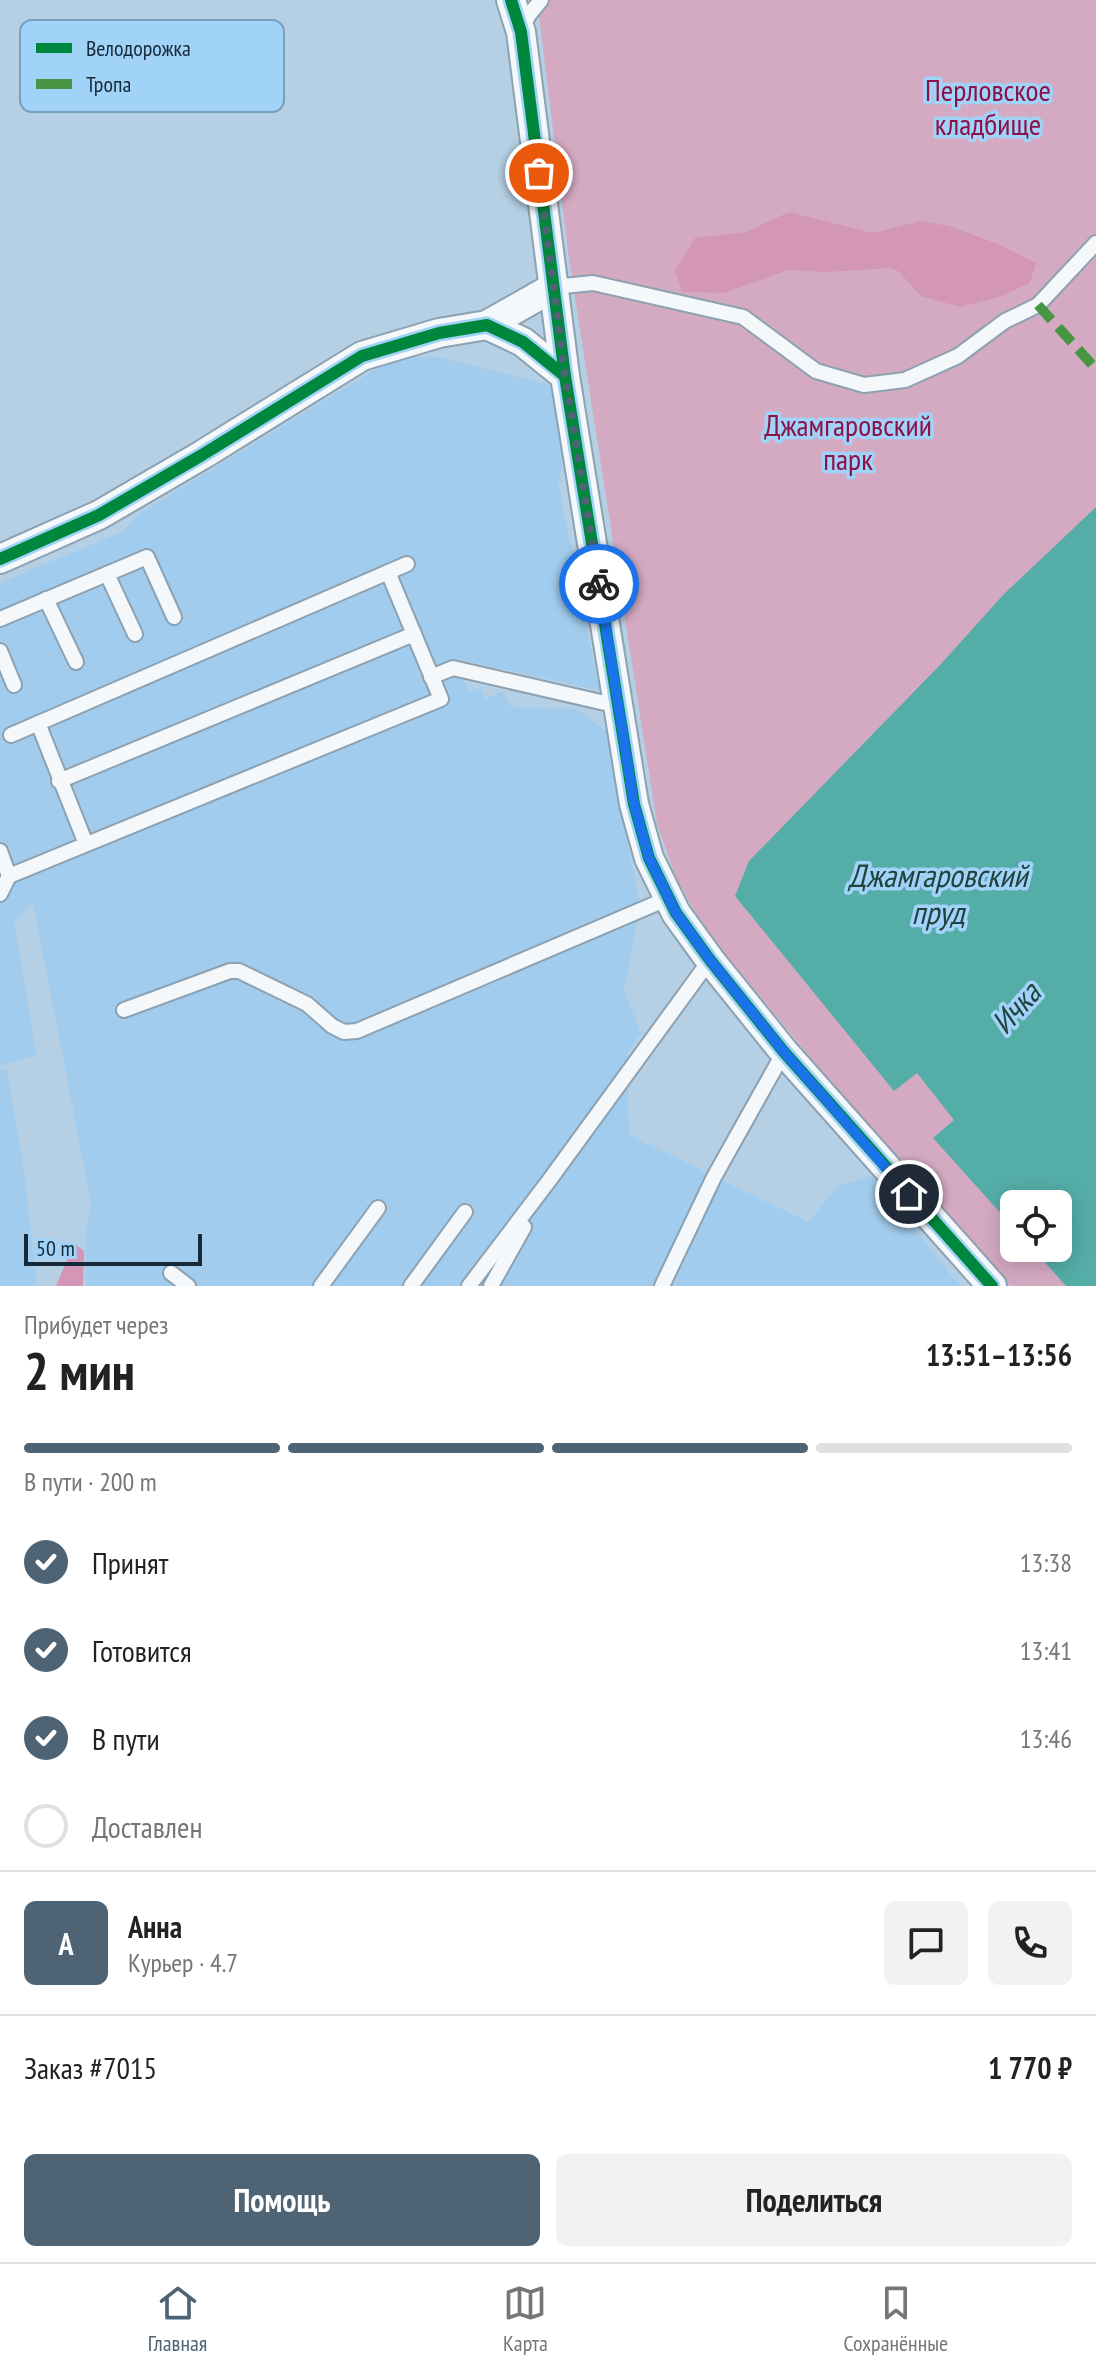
<!DOCTYPE html>
<html lang="ru">
<head>
<meta charset="utf-8">
<style>
	:root { --surface:#fff; --page:#f2f2f2; --text:#222; --muted:#767676; --line:#e0e0e0; --accent:#4e6374 }
	body { margin:0; font-family:"PT Sans Narrow",sans-serif; background:var(--page); color:var(--text); height:100vh; display:flex; flex-direction:column; font-size:30px; white-space:nowrap }
	* { box-sizing:border-box; margin:0 }
	p { font-size:26px; color:var(--muted) }
	.icon { flex:none; width:44px; height:44px; fill:none; stroke:currentColor; stroke-width:2; stroke-linecap:round; stroke-linejoin:round }
	.map { position:relative; height:1286px; overflow:hidden }
	.details { display:flex; flex-direction:column; background:var(--surface); flex:1 }
	.details>* { flex:none }
	.fabs { position:absolute; left:1000px; top:1190px; display:grid; gap:16px }
	.fabs a { display:grid; place-items:center; width:72px; height:72px; border-radius:12px; background:var(--surface); box-shadow:0 4px 20px #0003; font-size:40px }
	.scale { position:absolute; left:24px; bottom:20px; width:178px; box-sizing:border-box; padding-left:8px; border:4px solid #162938; border-top:0; font-size:22px; line-height:28px; white-space:nowrap; color:#162938; -webkit-text-stroke:6px #a1d2f8; paint-order:stroke }
	.pin { position:absolute; display:grid; place-items:center; width:68px; height:68px; color:#fff; margin:-34px; border:4px solid #fff; border-radius:50%; box-shadow:0 2px 8px #0007 }
	.courier { position:absolute; display:grid; place-items:center; width:80px; height:80px; margin:-40px; border:6px solid #1a73e8; border-radius:50%; background:#fff; color:#222; box-shadow:0 2px 10px #0007 }
	.overview em { font-style:normal; font-weight:800 }
	.overview div { display:flex; flex-direction:column-reverse }
	.overview { display:flex; align-items:center; justify-content:space-between; height:136px; padding:0 24px }
	h1 { font-size:52px; font-weight:800; line-height:60px }
	.bar { display:grid; grid-template-columns:repeat(4,1fr); gap:12px 8px; align-content:center; height:96px; padding:0 24px }
	.bar i { height:10px; border-radius:6px; background:var(--line) }
	.bar .current { background:var(--accent) }
	.bar p { grid-column:span 4 }
	.line { display:flex; align-items:center; gap:20px; padding:0 24px; border-top:2px solid var(--line) }
	.line div { flex:1 }
	.round { display:grid; place-items:center; flex:none; width:84px; height:84px; border-radius:12px; background:var(--page) }
	ol { padding:0 24px; list-style:none }
	li { display:flex; align-items:center; gap:24px; height:88px }
	li p { margin-inline-start:auto }
	li .icon { padding:8px; border-radius:50%; background:var(--accent); color:#fff; stroke-width:4 }
	li:last-child { color:var(--muted) }
	li i { width:44px; height:44px; border:4px solid var(--line); border-radius:50% }
	.primary-button { display:flex; gap:16px; margin-top:auto; padding:16px 24px }
	.primary-button a { flex:1; height:92px; border-radius:12px; background:var(--accent); color:#fff; font-size:32px; font-weight:800; line-height:92px; text-align:center }
	.primary-button a+a { background:var(--page); color:var(--text) }
	.tab-bar { display:flex; justify-content:space-around; align-items:center; height:112px; border-top:2px solid var(--line); background:var(--surface); font-size:22px; color:var(--muted) }
	.tab-bar a { display:grid; justify-items:center; gap:4px }
	.tab-bar .current { color:var(--accent) }
	.map>svg:first-child { display:block }
	.built { fill:#a2cced }
	.green { fill:#d4aac2; fill-rule:evenodd }
	.forest { fill:#d396b7 }
	.water { fill:#55ada8 }
	.lines { fill:none; stroke-linecap:round; stroke-linejoin:round }
	.service-casing { stroke:#8ca1b1; stroke-width:18 }
	.minor-casing { stroke:#8ca1b1; stroke-width:32 }
	.service { stroke:#f4f8fb; stroke-width:14 }
	.minor { stroke:#f4f8fb; stroke-width:28 }
	.quiet { stroke:#489543; stroke-width:10; stroke-dasharray:20 10; stroke-linecap:butt }
	.cycleway-casing { stroke:#a1d2f8; stroke-width:17 }
	.cycleway { stroke:#00873e; stroke-width:12 }
	.done { stroke:#4e6374; stroke-width:8; stroke-dasharray:0 14.4 }
	.route { stroke:#1a73e8; stroke-width:10 }
	.labels { text-anchor:middle; stroke-width:7; stroke-linejoin:round; paint-order:stroke }
	.park-label { font-size:30px; fill:#8c1147; stroke:#a1d2f8 }
	.water-label { font-size:32px; font-style:italic; fill:#22423d; stroke:#a1d2f8 }
	.key { fill:#a1d2f8; stroke:#779fbe; stroke-width:2 }
	.key-label { font-size:22px; fill:#162938 }
</style>
</head>
<body>
<div class="map">
<svg width="1096" height="1286" viewBox="0 0 1096 1286">
	<rect width="100%" height="100%" fill="#b5cfe4"/>
	<g class="built">
		<path d="M404,357H437L553,386L565,455L558,483L599,690L452,658L469,692L480,687L486,699L503,691L511,707L577,709L606,731L640,906L624,991L641,1033L627,1053L629,1135L808,1222L839,1185L872,1176L960,1286H86V1228L91,1202L33,903L14,922L36,1055L0,1065V583L122,532L139,514L386,363Z"/>
		<path d="M6,1068L23,1163L37,1286H0V1070Z"/>
	</g>
	<path class="green" d="M537,0H1096V1286H1010L866,1125L703,927L676,878L657,824L569,259ZM1014,1204H1058V1248H1014Z"/>
	<g class="forest">
		<path d="M789,212L873,233L920,221L949,226L998,244L1036,263L1030,283L999,297L960,307L921,296L898,271L890,268L828,272L788,270L724,293L682,292L675,270L695,238L746,232Z"/>
		<path d="M72,1242L84,1251L83,1286H56L70,1253Z"/>
	</g>
	<path class="water" d="M1096,507V1286H1066L1032,1248H1058V1204H1014V1228L933,1138L954,1120L917,1073L894,1091L735,896L749,861L940,665L1004,594Z"/>
	<g class="lines">
		<defs>
			<g id="service">
				<path d="M523,28L528,16L541,0"/>
				<path d="M554,287L593,283L743,317L816,371L864,385L905,380L958,356L1005,321L1038,305L1096,243"/>
				<path d="M107,574L135,634"/>
				<path d="M46,599L76,662"/>
				<path d="M0,619L147,557L174,617"/>
				<path d="M0,651L14,685"/>
				<path d="M431,677L453,668L618,706"/>
				<path d="M38,723L86,844"/>
				<path d="M11,735L407,564"/>
				<path d="M59,781L414,634"/>
				<path d="M0,851L9,876"/>
				<path d="M0,894L9,876L441,699L388,572"/>
				<path d="M124,1010L230,971H239L307,1004L332,1026L344,1032L357,1031L669,898"/>
				<path d="M171,1273L188,1286"/>
				<path d="M321,1286L378,1208"/>
				<path d="M411,1286L465,1212"/>
				<path d="M469,1286L548,1182L710,960"/>
				<path d="M491,1286L524,1227"/>
				<path d="M662,1286L714,1177L784,1052"/>
			</g>
			<g id="minor">
				<path d="M511,0L521,32L565,376L634,804L649,858L676,913L710,960L784,1052L992,1286"/>
				<path d="M487,325L554,287"/>
				<path d="M0,559L99,515L202,455L362,356L439,333L487,325L523,342L565,376"/>
			</g>
		</defs>
		<use href="#service" class="service-casing"/>
		<use href="#minor" class="minor-casing"/>
		<use href="#service" class="service"/>
		<use href="#minor" class="minor"/>
		<path class="quiet" d="M1038,305L1096,369"/>
		<defs>
			<g id="cycleway">
				<path d="M511,0L521,32L565,376L634,804L649,858L676,913L710,960L784,1052L992,1286"/>
				<path d="M0,559L99,515L202,455L362,356L439,333L487,325L523,342L565,376"/>
			</g>
		</defs>
		<use href="#cycleway" class="cycleway-casing"/>
		<use href="#cycleway" class="cycleway"/>
	</g>
	<g class="lines">
		<path class="done" d="M539,173L565,376L599,584"/>
		<path class="route" d="M599,584L634,804L649,858L676,913L710,960L784,1052L909,1194"/>
	</g>
	<g class="labels">
		<g class="park-label">
			<text x="988" y="101">Перловское<tspan x="988" dy="34">кладбище</tspan></text>
			<text x="848" y="436">Джамгаровский<tspan x="848" dy="34">парк</tspan></text>
		</g>
		<g class="water-label">
			<text x="938" y="887">Джамгаровский<tspan x="938" dy="37">пруд</tspan></text>
			<text transform="translate(1016 1008) rotate(-48)" y="11">Ичка</text>
		</g>
	</g>
	<rect x="20" y="20" width="264" height="92" rx="12" class="key"/>
	<rect x="36" y="43" width="36" height="10" fill="#00873e"/>
	<rect x="36" y="79" width="36" height="10" fill="#489543"/>
	<g class="key-label">
		<text x="86" y="56">Велодорожка</text>
		<text x="86" y="92">Тропа</text>
	</g>
</svg>
<div class="fabs">
<a><svg class="icon" aria-label="locate" viewBox="0 0 24 24"><circle cx="12" cy="12" r="6"/><path d="M12 2v4M12 18v4M2 12h4M18 12h4"/></svg></a>
</div>
<div class="scale">50 m</div>
<div class="pin" style="left:539px;top:173px;background:#ea580c"><svg class="icon" aria-label="bag" viewBox="0 0 24 24"><path d="M5 8h14l-1 12H6zM9 8a3 3 0 0 1 6 0"/></svg></div>
<div class="pin" style="left:909px;top:1194px;background:#1f2937"><svg class="icon" aria-label="home" viewBox="0 0 24 24"><path d="M3 11l9-7 9 7M6 9v11h12V9"/></svg></div>
<div class="courier" style="left:599px;top:584px"><svg class="icon" aria-label="bike" viewBox="0 0 24 24"><circle cx="6" cy="16" r="4"/><circle cx="18" cy="16" r="4"/><path d="M6 16l4-8h5l3 8M10 8l3 8H6M13 5h3"/></svg></div>
</div>
<section class="details">
<div class="overview"><div><h1>2 мин</h1><p>Прибудет через</p></div><em>13:51–13:56</em></div>
<div class="bar"><i class="current"></i><i class="current"></i><i class="current"></i><i></i><p>В пути · 200 m</p></div>
<ol>
<li><svg class="icon" aria-label="check" viewBox="0 0 24 24"><path d="M5 12l5 5 9-10"/></svg>Принят<p>13:38</p></li>
<li><svg class="icon" aria-label="check" viewBox="0 0 24 24"><path d="M5 12l5 5 9-10"/></svg>Готовится<p>13:41</p></li>
<li><svg class="icon" aria-label="check" viewBox="0 0 24 24"><path d="M5 12l5 5 9-10"/></svg>В пути<p>13:46</p></li>
<li><i></i>Доставлен</li>
</ol>
<div class="line" style="height:144px"><b class="round" style="background:var(--accent);color:#fff">А</b><div><b>Анна</b><p>Курьер · 4.7</p></div><a class="round"><svg class="icon" aria-label="chat" viewBox="0 0 24 24"><path d="M4 5h16v11H9l-5 4z"/></svg></a><a class="round"><svg class="icon" aria-label="phone" viewBox="0 0 24 24"><path d="M5 4h4l2 5-3 2q2 4 5 5l2-3 5 2v4C11 20 4 13 5 4z"/></svg></a></div>
<div class="line" style="height:104px"><div>Заказ #7015</div><b>1 770 ₽</b></div>
<div class="primary-button"><a>Помощь</a><a>Поделиться</a></div>
</section>
<nav class="tab-bar">
<a class="current"><svg class="icon" aria-label="home" viewBox="0 0 24 24"><path d="M3 11l9-7 9 7M6 9v11h12V9"/></svg>Главная</a>
<a><svg class="icon" aria-label="map" viewBox="0 0 24 24"><path d="M3 6l6-2 6 2 6-2v14l-6 2-6-2-6 2zM9 4v14M15 6v14"/></svg>Карта</a>
<a><svg class="icon" aria-label="saved" viewBox="0 0 24 24"><path d="M7 4h10v16l-5-4-5 4z"/></svg>Сохранённые</a>
</nav>
</body>
</html>
